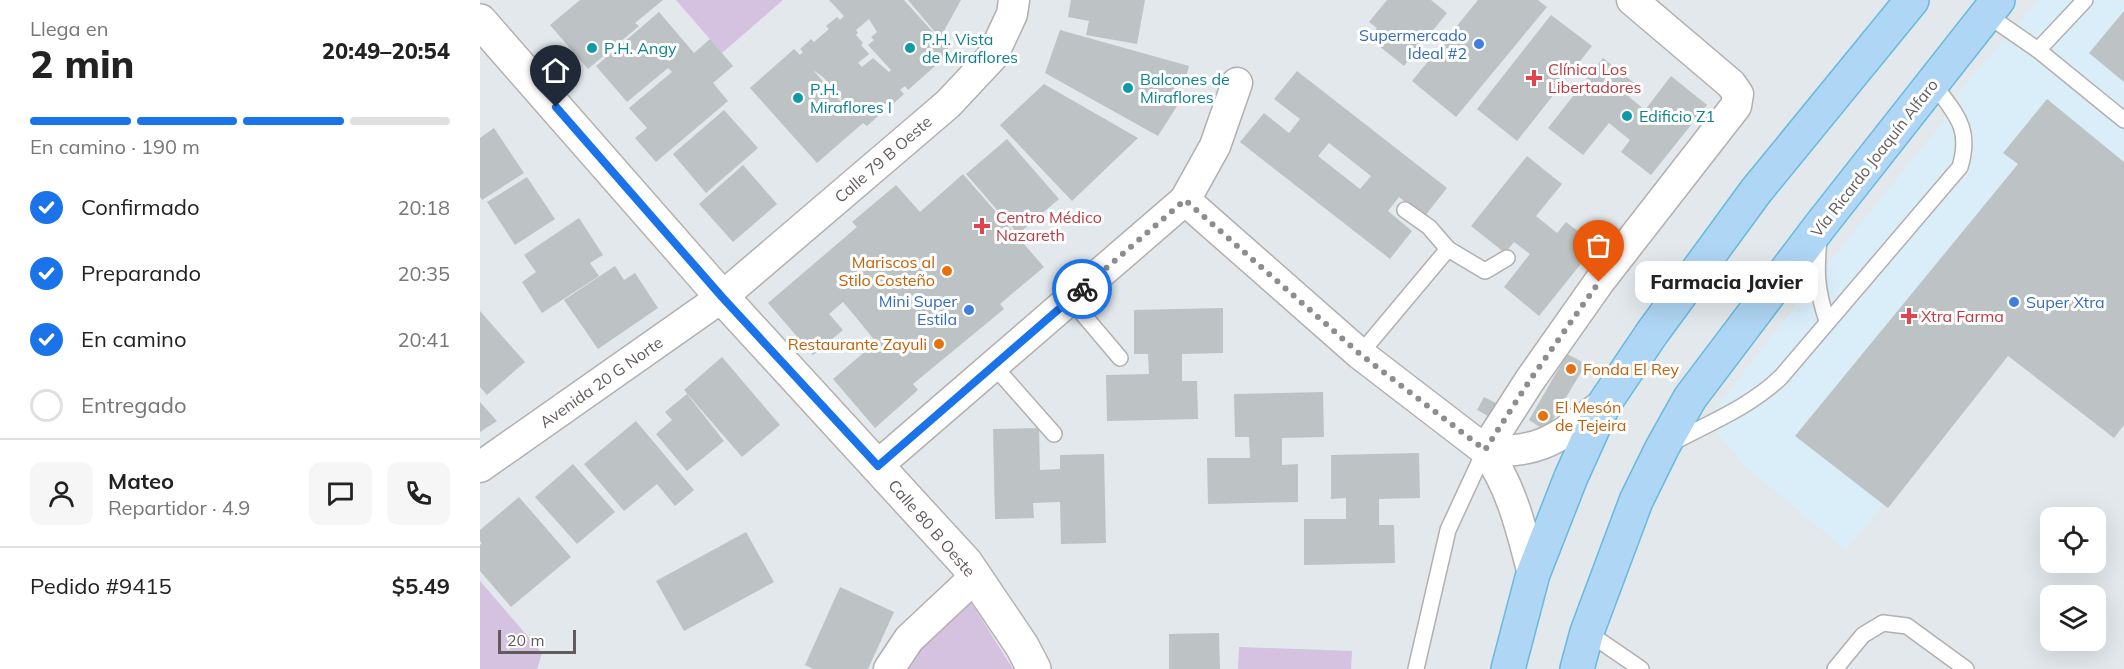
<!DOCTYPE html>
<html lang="es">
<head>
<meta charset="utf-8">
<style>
	:root { --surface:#fff; --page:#f6f6f6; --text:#222; --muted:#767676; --line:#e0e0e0; --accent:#1a73e8 }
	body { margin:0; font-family:Mulish,sans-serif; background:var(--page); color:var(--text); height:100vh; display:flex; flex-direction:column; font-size:22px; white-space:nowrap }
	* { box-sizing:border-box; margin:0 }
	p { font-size:20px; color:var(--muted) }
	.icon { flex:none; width:33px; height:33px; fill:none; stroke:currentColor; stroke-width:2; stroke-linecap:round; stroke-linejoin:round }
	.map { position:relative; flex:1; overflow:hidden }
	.side { display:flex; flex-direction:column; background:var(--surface); width:480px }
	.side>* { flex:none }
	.buttons { position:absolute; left:1560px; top:507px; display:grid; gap:12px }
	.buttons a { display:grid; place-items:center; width:66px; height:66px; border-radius:12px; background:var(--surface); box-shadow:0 6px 24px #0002; font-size:30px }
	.scale { position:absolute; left:18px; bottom:15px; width:78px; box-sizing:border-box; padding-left:6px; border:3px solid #615c5b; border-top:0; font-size:16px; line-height:21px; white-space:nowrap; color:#615c5b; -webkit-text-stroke:4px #fff; paint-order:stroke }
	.pin { position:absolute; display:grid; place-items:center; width:51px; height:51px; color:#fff; margin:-62px -26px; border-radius:50% 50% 50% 0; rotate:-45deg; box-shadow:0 0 6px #0007 }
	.pin .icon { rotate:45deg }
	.courier { position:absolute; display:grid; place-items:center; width:60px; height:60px; margin:-30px; border:4px solid #1a73e8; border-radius:50%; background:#fff; color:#222; box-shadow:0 2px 8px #0007 }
	.bubble { position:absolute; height:42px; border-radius:12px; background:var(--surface); box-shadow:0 6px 24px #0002; font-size:20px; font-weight:800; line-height:42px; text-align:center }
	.head em { font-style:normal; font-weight:800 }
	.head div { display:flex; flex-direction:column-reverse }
	.head { display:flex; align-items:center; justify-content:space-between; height:102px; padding:0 30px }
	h1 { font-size:39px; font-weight:800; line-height:45px }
	.bar { display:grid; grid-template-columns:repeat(4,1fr); gap:9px 6px; align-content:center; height:72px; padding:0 30px }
	.bar i { height:8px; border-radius:4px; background:var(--line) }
	.bar .selected { background:var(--accent) }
	.bar p { grid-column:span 4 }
	.line { display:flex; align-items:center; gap:15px; padding:0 30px; border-top:2px solid var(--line) }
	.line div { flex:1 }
	.round { display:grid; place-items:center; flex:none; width:63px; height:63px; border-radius:12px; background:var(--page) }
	ol { padding:0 30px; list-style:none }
	li { display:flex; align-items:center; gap:18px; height:66px }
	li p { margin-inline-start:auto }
	li .icon { padding:6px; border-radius:50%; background:var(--accent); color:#fff; stroke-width:4 }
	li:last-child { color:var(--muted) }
	li i { width:33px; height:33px; border:3px solid var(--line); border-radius:50% }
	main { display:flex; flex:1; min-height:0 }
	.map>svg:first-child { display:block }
	.commercial { fill:#daeef9 }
	.green { fill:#d4c2e0 }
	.building { fill:#bdc3c4; fill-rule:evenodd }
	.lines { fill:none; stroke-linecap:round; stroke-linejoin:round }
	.lane-casing { stroke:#b3afae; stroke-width:18 }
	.street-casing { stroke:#b3afae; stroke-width:33 }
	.secondary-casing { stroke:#b6b0af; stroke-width:36 }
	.primary-casing { stroke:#68b9de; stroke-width:36 }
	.lane { stroke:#fff; stroke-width:15 }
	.street { stroke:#fff; stroke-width:30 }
	.secondary { stroke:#fff; stroke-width:33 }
	.primary { stroke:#afd6f4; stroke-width:33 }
	.done { stroke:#8e8d8d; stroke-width:6; stroke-dasharray:0 10.8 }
	.route { stroke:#1a73e8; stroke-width:8 }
	.shop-dot { fill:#3f7fe0; stroke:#fff; stroke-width:2 }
	.culture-dot { fill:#0f9aa8; stroke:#fff; stroke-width:2 }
	.health-dot { fill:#e0444e; stroke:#fff; stroke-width:2 }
	.food-dot { fill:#e8710a; stroke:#fff; stroke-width:2 }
	.labels { text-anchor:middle; stroke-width:6; stroke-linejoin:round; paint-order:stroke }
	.shop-label { font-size:16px; fill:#366cbe; stroke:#fff; text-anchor:end }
	.culture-label { font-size:16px; fill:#0d838f; stroke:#fff; text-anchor:start }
	.health-label { font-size:16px; fill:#be3a42; stroke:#fff; text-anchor:start }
	.street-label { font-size:16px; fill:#615c5b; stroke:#fff }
	.food-label { font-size:16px; fill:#c56008; stroke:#fff; text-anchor:end }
</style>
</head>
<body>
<main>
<section class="side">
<div class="head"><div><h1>2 min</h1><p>Llega en</p></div><em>20:49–20:54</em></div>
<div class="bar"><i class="selected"></i><i class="selected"></i><i class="selected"></i><i></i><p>En camino · 190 m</p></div>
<ol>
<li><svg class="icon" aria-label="check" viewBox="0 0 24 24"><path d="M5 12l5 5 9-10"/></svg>Confirmado<p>20:18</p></li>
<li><svg class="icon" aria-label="check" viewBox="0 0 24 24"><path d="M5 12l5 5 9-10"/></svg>Preparando<p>20:35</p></li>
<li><svg class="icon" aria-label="check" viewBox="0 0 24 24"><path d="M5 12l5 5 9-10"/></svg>En camino<p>20:41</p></li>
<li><i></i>Entregado</li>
</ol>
<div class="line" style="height:108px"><a class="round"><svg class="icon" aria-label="person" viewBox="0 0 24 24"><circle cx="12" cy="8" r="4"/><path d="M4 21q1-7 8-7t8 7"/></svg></a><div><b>Mateo</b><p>Repartidor · 4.9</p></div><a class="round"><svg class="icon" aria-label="chat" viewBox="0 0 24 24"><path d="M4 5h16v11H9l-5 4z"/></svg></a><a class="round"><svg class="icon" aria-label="phone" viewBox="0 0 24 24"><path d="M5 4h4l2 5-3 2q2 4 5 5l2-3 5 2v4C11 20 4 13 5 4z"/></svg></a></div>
<div class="line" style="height:78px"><div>Pedido #9415</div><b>$5.49</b></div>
</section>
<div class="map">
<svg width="1644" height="669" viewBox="0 0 1644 669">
	<rect width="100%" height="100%" fill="#e2e8eb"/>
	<path class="commercial" d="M1559,0H1644V425L1634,438L1528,357L1408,508L1403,504L1366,550L1264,465L1227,420L1346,266L1464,121L1482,88Z"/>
	<g class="green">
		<path d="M196,0H303L242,53Z"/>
		<path d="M0,581L62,653L57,669H0Z"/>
		<path d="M485,593L533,669H421Z"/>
		<path d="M759,647L872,651L871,669H758Z"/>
	</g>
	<g class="building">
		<path d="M100,0H183L155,23L159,26L108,69L70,25Z"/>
		<path d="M349,0H424L471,52L428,90L425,86L420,90L424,94L413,104L410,100L395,112L398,116L387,126L383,123L337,163L270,88L314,49L320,55L323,52L320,49L331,39L334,42L349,29L346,26L357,17L360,20L364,16ZM389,19L397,32L391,37L394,40L388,45L411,70L409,72L393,58L382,67L378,63L389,54L381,45L383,43L376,35L378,33L376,30ZM333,70L343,77L362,98L361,99L366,108Z"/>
		<path d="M428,0H481L460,38Z"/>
		<path d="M591,0H665L657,44L606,35L609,21L588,17Z"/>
		<path d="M907,0H951L967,13L924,66L889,38L897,28L889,22Z"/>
		<path d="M998,0H1058L1067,7L976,117L932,81Z"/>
		<path d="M1644,11V82L1609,53Z"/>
		<path d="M179,12L214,53L230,39L253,66L233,83L248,101L176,162L155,138L167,128L149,108L192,72L188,68L147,102L116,66Z"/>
		<path d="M1071,15L1112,46L1037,141L997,109Z"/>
		<path d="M580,30L709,66L699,103L678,136L565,73Z"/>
		<path d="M1123,58L1158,86L1149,97L1165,110L1191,76L1227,105L1171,175L1141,152L1150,140L1129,123L1103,155L1068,128Z"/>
		<path d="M817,71L967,188L944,217L919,197L908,211L932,231L910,259L760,142L784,113L809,133L820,119L794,99ZM849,143L891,176L880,189L838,156Z"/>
		<path d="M564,84L658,138L592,201L520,125Z"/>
		<path d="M1567,99L1644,162V425L1634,438L1528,356L1408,508L1315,436L1538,164L1523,153Z"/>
		<path d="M244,110L278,148L226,193L193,154Z"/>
		<path d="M14,128L44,173L2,200L0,197V138Z"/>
		<path d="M527,139L579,199L538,234L486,174Z"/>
		<path d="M1047,156L1082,184L1056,216L1077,233L1086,222L1116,245L1059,316L1024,287L1050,254L1034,242L1025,253L991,226Z"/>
		<path d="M263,165L297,204L253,242L219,204Z"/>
		<path d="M483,174L564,267L520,304L524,309L433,384L438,390L395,428L353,379L396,342L379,321L363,302L349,314L363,330L333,355L288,303L377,227L372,222L416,185L440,212Z"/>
		<path d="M47,177L75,219L35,245L7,202Z"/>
		<path d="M99,218L123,255L110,263L119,276L62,313L42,282L56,272L44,255Z"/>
		<path d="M135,266L144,280L155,273L178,308L118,349L84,300Z"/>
		<path d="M743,308V353L702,354V381H717L718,419L627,421L626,375L669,374L668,354H654V310Z"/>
		<path d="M0,311L45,362L7,395L0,387Z"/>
		<path d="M1087,354L1106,364L1066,431L1049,420Z"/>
		<path d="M242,357L300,425L262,457L204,390Z"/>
		<path d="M843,392L844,437L802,438V465L818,464V502L728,504L727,458H770L769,437H755L754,394Z"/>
		<path d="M207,394L244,441L207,471L176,434L192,420L185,412Z"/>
		<path d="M1004,397L1018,404L1010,417L997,410Z"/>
		<path d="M0,402L17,421L0,432Z"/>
		<path d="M156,421L214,490L195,506L177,484L144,511L104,464Z"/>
		<path d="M559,428L560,470L580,469V455L624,454L626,543L581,544L580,502L553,503L554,518L515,519L513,429Z"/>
		<path d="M939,453L940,498L899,499V525H914L915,563L824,565V519H866V498L851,499V455Z"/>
		<path d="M93,464L135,512L97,544L55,497Z"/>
		<path d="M39,497L91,557L31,607L0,571V545L2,543L0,541V530Z"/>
		<path d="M266,532L294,582L204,631L176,581Z"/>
		<path d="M360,587L414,612L388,669H333L325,665Z"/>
		<path d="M739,633L740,669H689V634Z"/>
	</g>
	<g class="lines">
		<defs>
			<g id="lane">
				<path d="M1506,14L1558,50L1644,120"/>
				<path d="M1558,50L1605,0"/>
				<path d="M925,210L949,227L968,249"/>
				<path d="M1339,238C1336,272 1336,288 1347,321"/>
				<path d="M590,299L640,358"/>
				<path d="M880,354L968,249L1005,271L1027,258"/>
				<path d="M514,366L574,434"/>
				<path d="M1192,443C1229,423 1270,407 1301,377L1480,167C1492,127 1475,114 1453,83"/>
				<path d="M1107,632L1161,669"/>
				<path d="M936,669L968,530L1005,450"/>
				<path d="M1355,669L1383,635L1403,623L1427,626L1486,669"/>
			</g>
			<g id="street">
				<path d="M705,200L880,354L1005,450C1032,486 1042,532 1053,574"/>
				<path d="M1005,450L1050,380L1119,282L1256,106L1258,94L1251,84L1152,0"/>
				<path d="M1005,450C1063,455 1080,435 1124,404"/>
				<path d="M397,466L705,200L735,146L757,83"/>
				<path d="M0,467L242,297L468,104L512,57L532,14L534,0"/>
				<path d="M409,669L429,639L495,577"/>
			</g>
			<path id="secondary" d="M0,21L242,297L486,563L542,646L554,669"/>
			<g id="primary">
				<path d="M1028,669L1053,574L1091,477L1124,404L1172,333L1276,191L1432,0"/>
				<path d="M1097,669L1107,632L1156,501L1182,448L1210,398L1340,226L1518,0"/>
			</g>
		</defs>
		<use href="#lane" class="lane-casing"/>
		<use href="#street" class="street-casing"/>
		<use href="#secondary" class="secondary-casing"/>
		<use href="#primary" class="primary-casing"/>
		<use href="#lane" class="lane"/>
		<use href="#street" class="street"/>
		<use href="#secondary" class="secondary"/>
		<use href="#primary" class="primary"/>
	</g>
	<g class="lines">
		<path class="done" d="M602,289L705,200L880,354L1005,450L1050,380L1119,282"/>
		<path class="route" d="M76,107L242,297L398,466L602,289"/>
	</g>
	<g class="shop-dot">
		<circle cx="999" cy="44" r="6"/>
		<circle cx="1534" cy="302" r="6"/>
		<circle cx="489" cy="310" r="6"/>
	</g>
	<g class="culture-dot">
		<circle cx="112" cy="48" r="6"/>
		<circle cx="430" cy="48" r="6"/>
		<circle cx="648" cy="88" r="6"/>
		<circle cx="318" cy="98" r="6"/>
		<circle cx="1147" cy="116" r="6"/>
	</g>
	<g class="health-dot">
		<path d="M1051 69h6v6h6v6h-6v6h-6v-6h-6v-6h6z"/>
		<path d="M499 217h6v6h6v6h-6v6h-6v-6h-6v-6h6z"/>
		<path d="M1426 307h6v6h6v6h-6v6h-6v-6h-6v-6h6z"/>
	</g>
	<g class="food-dot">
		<circle cx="467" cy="271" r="6"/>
		<circle cx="459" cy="344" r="6"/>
		<circle cx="1091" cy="369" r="6"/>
		<circle cx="1063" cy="416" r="6"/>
	</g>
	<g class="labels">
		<g class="shop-label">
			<text x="987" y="41">Supermercado<tspan x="987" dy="18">Ideal #2</tspan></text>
			<text x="477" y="307">Mini Super<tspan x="477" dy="18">Estila</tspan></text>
			<text x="1546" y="308" text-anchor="start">Super Xtra</text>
		</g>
		<g class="culture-label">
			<text x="442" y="45">P.H. Vista<tspan x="442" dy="18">de Miraflores</tspan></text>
			<text x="124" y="54">P.H. Angy</text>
			<text x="660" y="85">Balcones de<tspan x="660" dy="18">Miraflores</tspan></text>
			<text x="330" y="95">P.H.<tspan x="330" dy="18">Miraflores I</tspan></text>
			<text x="1159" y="122">Edificio Z1</text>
		</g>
		<g class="health-label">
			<text x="1068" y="75">Clínica Los<tspan x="1068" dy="18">Libertadores</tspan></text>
			<text x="516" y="223">Centro Médico<tspan x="516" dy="18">Nazareth</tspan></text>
			<text x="1441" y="322">Xtra Farma</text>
		</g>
		<g class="street-label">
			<text transform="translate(1394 158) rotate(-52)" y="6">Vía Ricardo Joaquín Alfaro</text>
			<text transform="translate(403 159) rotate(-41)" y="6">Calle 79 B Oeste</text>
			<text transform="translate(121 382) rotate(-35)" y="6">Avenida 20 G Norte</text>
			<text transform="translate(452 528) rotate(49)" y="6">Calle 80 B Oeste</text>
		</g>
		<g class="food-label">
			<text x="455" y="268">Mariscos al<tspan x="455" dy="18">Stilo Costeño</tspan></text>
			<text x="447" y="350">Restaurante Zayuli</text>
			<text x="1103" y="375" text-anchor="start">Fonda El Rey</text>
			<text x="1075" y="413" text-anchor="start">El Mesón<tspan x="1075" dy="18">de Tejeira</tspan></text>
		</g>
	</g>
</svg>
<div class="buttons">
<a><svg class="icon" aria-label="locate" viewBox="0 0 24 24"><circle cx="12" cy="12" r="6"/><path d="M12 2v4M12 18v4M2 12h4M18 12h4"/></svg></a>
<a><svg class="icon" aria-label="layers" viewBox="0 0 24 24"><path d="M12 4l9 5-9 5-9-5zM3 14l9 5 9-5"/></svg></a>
</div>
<div class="scale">20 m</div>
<div class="pin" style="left:1119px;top:282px;background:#ea580c"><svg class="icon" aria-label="bag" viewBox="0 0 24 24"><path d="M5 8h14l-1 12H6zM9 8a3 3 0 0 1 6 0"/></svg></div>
<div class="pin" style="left:76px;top:107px;background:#1f2937"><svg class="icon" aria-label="home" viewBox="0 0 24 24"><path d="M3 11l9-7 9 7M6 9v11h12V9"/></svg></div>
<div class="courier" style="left:602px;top:289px"><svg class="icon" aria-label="bike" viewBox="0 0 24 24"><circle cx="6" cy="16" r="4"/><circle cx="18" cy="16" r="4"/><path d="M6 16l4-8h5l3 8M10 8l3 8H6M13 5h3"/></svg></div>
<div class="bubble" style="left:1155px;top:261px;width:183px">Farmacia Javier</div>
</div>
</main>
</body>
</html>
